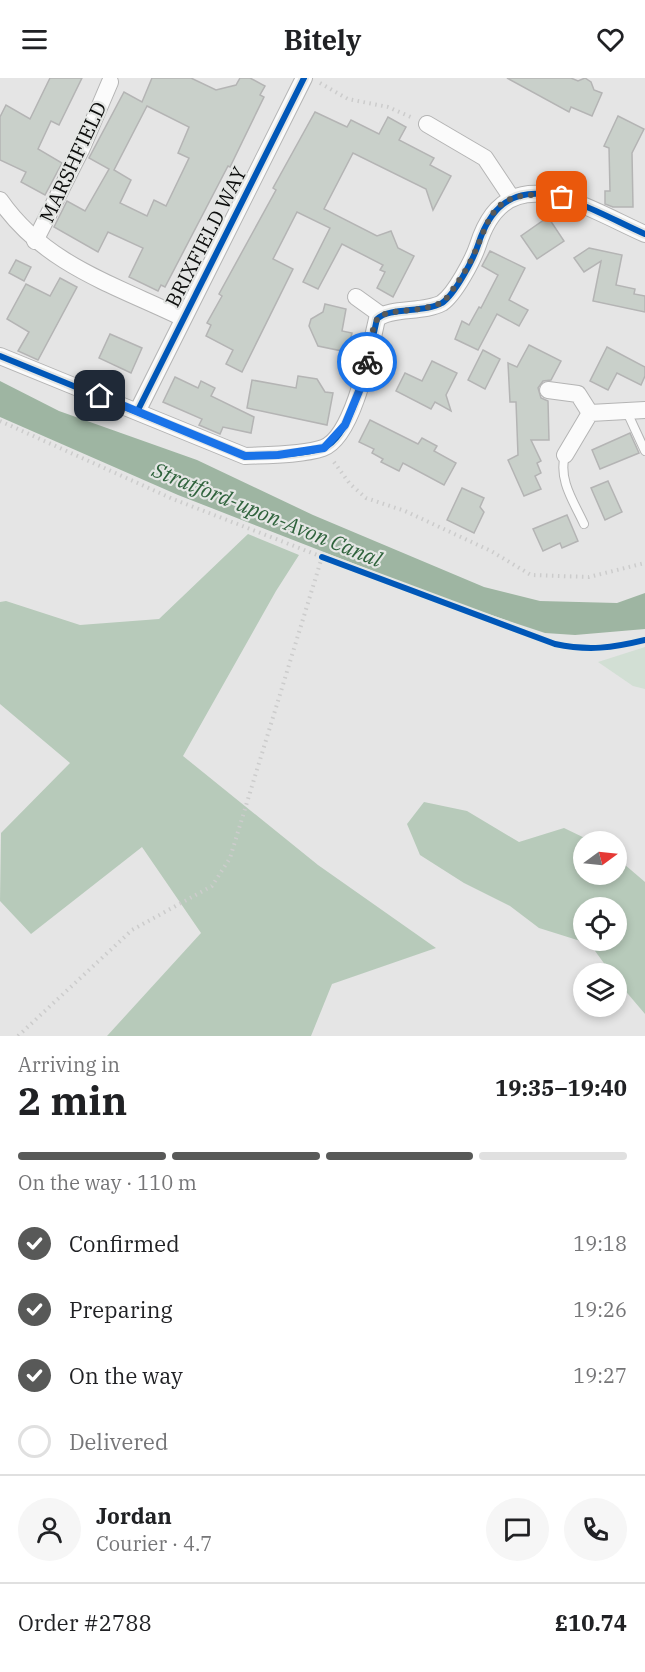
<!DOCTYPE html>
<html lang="en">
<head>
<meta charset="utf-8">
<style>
	:root { --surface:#fff; --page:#f6f6f6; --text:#202124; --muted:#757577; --line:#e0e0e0; --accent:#585958 }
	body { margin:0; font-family:"IBM Plex Serif",serif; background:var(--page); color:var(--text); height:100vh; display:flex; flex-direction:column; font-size:22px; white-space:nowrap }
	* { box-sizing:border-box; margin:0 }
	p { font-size:20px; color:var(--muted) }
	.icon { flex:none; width:33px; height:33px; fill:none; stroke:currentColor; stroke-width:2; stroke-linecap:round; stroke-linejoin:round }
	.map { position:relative; height:958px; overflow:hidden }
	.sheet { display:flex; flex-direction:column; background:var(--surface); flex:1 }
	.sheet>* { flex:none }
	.needle { width:39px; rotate:75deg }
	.controls { position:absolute; left:573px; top:753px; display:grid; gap:12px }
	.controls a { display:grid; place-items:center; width:54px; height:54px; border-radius:50%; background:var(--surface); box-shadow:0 3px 9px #0003; font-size:30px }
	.pin { position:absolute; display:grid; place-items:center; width:51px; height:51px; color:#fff; margin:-26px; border-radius:12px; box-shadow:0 3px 9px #0006 }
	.courier { position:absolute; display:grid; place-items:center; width:60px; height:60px; margin:-30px; border:4px solid #1a73e8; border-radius:50%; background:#fff; color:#222; box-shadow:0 2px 8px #0007 }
	.overview em { font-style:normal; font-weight:700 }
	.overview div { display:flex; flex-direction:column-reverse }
	.overview { display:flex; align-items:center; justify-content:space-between; height:102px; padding:0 18px }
	h1 { font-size:39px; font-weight:700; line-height:45px }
	.bar { display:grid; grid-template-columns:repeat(4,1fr); gap:9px 6px; align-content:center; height:72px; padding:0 18px }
	.bar i { height:8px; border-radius:4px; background:var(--line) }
	.bar .active { background:var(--accent) }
	.bar p { grid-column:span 4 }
	.line { display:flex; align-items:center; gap:15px; padding:0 18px; border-top:2px solid var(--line) }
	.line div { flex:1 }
	.round { display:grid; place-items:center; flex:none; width:63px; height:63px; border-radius:32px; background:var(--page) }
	ol { padding:0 18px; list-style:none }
	li { display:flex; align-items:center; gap:18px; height:66px }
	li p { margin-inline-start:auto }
	li .icon { padding:6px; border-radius:50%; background:var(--accent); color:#fff; stroke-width:4 }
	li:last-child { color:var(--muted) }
	li i { width:33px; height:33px; border:3px solid var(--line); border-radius:50% }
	header { display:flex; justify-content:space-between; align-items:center; height:78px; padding:0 18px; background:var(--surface); font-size:27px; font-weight:700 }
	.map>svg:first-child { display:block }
	.green { fill:#d2dfd4 }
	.forest { fill:#b7caba; fill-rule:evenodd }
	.water { fill:#9eb5a2 }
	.building { fill:#c9d0ca; stroke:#b4b4b4; stroke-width:1.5; fill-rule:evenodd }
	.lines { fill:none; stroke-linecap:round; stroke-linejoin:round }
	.service-casing { stroke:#b4b4b4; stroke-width:10 }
	.minor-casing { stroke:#b4b4b4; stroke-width:18 }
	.path { stroke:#ccc; stroke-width:4; stroke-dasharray:1.5 4.5; stroke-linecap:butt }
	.service { stroke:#fbfbfb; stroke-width:8 }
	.minor { stroke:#fbfbfb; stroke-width:16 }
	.cycleway-casing { stroke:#e4e6e4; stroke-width:10 }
	.cycleway { stroke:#0057b8; stroke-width:6 }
	.done { stroke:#585958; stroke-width:6; stroke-dasharray:0 10.8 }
	.route { stroke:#1a73e8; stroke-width:8 }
	.labels { text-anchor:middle; stroke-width:4.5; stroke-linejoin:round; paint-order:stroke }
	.street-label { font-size:20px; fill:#0c0d0c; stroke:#e4e6e4 }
	.water-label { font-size:21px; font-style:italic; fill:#2f633c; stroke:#e4e6e4 }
</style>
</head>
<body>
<header><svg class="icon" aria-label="menu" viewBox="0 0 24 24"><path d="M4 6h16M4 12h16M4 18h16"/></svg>Bitely<svg class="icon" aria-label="heart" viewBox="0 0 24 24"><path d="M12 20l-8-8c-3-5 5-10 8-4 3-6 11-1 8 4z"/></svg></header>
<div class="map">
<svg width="645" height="958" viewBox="0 0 645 958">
	<rect width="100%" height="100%" fill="#e5e5e5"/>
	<path class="green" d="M645,569V611L633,608L598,584Z"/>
	<g class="forest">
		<path d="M248,456L299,477L276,513L183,678L318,787L436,870L332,906L311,958H107L201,855L142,769L31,856L0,823L1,755L70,685L0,626V524L6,523L80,547L159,541Z"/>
		<path d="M424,724L467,733L519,764L564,750L591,763L584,764V796H616L617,780L645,804V936L617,903L616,896L611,895L590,866L539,850L510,828L464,805L420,777L407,746ZM584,830H616V862H584Z"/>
	</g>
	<path class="water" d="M0,303L59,333L197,382L313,437L484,509L540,523L617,525L645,515V551L575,557L545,555L455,525L178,417L0,339Z"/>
	<g class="building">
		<path d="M50,0H82L59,47L51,43L38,71L62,85L45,117L21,104L26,94L0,82V39L6,27L30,41Z"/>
		<path d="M152,0H191L216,12L236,7L240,0H250L265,8L260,17L264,19L230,89L228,88L165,209L161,207L158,213L129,199L143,170L108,154L98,174L54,149L67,123L85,133L109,91L89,80L124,14L142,24ZM147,28L189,49L178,75L189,80L166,128L154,122L147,138L120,125L131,102L114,92Z"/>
		<path d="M507,0H571L578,3L585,0L591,4L594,12L602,15L592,38L571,29L569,34Z"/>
		<path d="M315,34L347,49L351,42L379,56L388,39L406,49L399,62L434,80L430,87L451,98L433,132L426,111L353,75L324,131L377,158L391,153L398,170L414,178L393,219L377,210L385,194L380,192L383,187L342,166L318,211L303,204L330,150L297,134L273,181L293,191L242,294L226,286L233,272L206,258L211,247L207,245L222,218L219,216L276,112L273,110Z"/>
		<path d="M618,38L644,51L632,75L633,129H613L605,126V113H610L609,70L604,68Z"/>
		<path d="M548,139L564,163L537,181L521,158Z"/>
		<path d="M589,170L622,177L616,207L635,211L634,216L645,218V234L593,223L601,183L584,194L574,180Z"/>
		<path d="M490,173L525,190L509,222L528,232L519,248L497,236L478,272L455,261L462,243L469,247L479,229L481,230L498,197L482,188Z"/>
		<path d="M16,182L31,189L24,203L9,195Z"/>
		<path d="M60,200L77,209L38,282L18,273L29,254L7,241L26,206L50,218Z"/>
		<path d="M325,226L346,231L342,253L352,255L347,274L318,268L309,248L311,241L323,234Z"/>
		<path d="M110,256L142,270L131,295L99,280Z"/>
		<path d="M529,267L561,283L551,302L543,303L538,310L541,320L548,323L549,362H531L541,383L537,385L541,395L535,398L541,411L524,418L508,382L518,377L516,324H510L508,285L517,289Z"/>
		<path d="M607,269L645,289V298L641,307L617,295L608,312L590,303Z"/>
		<path d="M483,272L500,281L485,311L468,302Z"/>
		<path d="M432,283L457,295L446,317L451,333L435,324L431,331L396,313L405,295L422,303Z"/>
		<path d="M298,298L317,301L325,314L333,315L327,347L247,330L252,302L296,310Z"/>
		<path d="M175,299L198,310L201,303L215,310L211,318L254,339L251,355L223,349L220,356L199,347L202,341L163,324Z"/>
		<path d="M370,342L418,366L422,360L437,368L434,373L456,385L444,407L403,385L399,393L381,384L383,381L372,375L374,371L359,364Z"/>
		<path d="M630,355L639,375L600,391L592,372Z"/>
		<path d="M608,403L622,434L605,442L591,410Z"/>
		<path d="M462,410L484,420L480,429L484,434L474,455L447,442Z"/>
		<path d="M567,437L578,463L562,470L560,465L543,473L533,451Z"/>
	</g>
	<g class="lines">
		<defs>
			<g id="service">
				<path d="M627,334L645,373"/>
				<path d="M565,377C558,402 574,424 584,446"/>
			</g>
			<g id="minor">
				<path d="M427,46L485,80L511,119"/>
				<path d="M0,122C45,187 115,207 183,240"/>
				<path d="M35,163L81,72L110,4"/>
				<path d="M356,219L381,237"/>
				<path d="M0,278L245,378C266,377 303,377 323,370C354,359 370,271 377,241C389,229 424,235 442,225C455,216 473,182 478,167C507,75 586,130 645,156"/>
				<path d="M548,312L578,316L590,335"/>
				<path d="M138,332L304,0"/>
				<path d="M565,377L590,335L645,332"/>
			</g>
		</defs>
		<use href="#service" class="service-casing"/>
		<use href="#minor" class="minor-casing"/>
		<g class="path">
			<path d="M320,5L348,21L388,29L413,40"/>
			<path d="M0,343L173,421L500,548C534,559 567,573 604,571C617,571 632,565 645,562"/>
			<path d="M334,384L350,406L366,420L405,433L491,473L531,497L589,499L645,485"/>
			<path d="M18,958L132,852L212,808L230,780L322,479"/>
		</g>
		<use href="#service" class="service"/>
		<use href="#minor" class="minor"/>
		<defs>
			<g id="cycleway">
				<path d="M0,278L245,378C266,377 303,377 323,370C354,359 370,271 377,241C389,229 424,235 442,225C455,216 473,182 478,167C507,75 586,130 645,156"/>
				<path d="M138,332L304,0"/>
				<path d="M322,479L555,566C588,573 613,570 645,562"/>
			</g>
		</defs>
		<use href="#cycleway" class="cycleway-casing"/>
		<use href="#cycleway" class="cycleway"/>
	</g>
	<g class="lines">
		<path class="done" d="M367,284C370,272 371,250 378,240C386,230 429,235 443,223C449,219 453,211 457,205C496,153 475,106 562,119"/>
		<path class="route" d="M100,318L245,378L278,377L324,370L345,347L362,306L367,284"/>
	</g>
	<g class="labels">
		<g class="street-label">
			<text transform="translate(73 84) rotate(-65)" y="7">MARSHFIELD</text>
			<text transform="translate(206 159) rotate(-63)" y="7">BRIXFIELD WAY</text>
		</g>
		<g class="water-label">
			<text transform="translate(267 437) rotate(22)" y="7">Stratford-upon-Avon Canal</text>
		</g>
	</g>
</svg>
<div class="controls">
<a><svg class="needle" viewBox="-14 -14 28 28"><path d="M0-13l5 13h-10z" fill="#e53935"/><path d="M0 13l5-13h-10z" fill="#757577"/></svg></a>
<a><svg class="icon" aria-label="locate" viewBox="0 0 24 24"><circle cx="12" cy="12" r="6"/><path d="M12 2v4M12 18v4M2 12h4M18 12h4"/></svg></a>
<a><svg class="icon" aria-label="layers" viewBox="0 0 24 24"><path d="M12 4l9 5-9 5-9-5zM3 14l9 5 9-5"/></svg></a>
</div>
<div class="pin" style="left:562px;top:119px;background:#ea580c"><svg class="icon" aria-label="bag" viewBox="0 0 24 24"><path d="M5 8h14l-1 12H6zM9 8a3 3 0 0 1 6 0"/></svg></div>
<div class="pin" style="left:100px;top:318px;background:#1f2937"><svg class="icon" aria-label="home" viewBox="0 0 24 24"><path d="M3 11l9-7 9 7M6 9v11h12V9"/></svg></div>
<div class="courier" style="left:367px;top:284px"><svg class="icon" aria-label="bike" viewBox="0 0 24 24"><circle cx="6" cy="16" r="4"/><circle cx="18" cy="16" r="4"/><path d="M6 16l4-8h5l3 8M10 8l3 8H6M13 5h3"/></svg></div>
</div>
<section class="sheet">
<div class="overview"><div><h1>2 min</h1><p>Arriving in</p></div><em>19:35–19:40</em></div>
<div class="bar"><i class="active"></i><i class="active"></i><i class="active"></i><i></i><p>On the way · 110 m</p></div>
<ol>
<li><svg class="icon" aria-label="check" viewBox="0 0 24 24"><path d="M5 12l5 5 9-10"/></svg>Confirmed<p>19:18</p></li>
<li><svg class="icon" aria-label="check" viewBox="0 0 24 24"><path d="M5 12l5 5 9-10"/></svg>Preparing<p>19:26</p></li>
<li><svg class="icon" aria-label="check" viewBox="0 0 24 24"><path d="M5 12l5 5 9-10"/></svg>On the way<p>19:27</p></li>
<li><i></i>Delivered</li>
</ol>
<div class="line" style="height:108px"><a class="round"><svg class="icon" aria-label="person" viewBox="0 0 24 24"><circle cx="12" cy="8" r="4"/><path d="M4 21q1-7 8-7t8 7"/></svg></a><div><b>Jordan</b><p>Courier · 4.7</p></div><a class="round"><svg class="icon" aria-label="chat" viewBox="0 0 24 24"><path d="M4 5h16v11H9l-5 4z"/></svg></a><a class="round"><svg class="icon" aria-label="phone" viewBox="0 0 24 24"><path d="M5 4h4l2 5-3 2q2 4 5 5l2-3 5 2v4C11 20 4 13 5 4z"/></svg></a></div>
<div class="line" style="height:78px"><div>Order #2788</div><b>£10.74</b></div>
</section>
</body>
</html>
